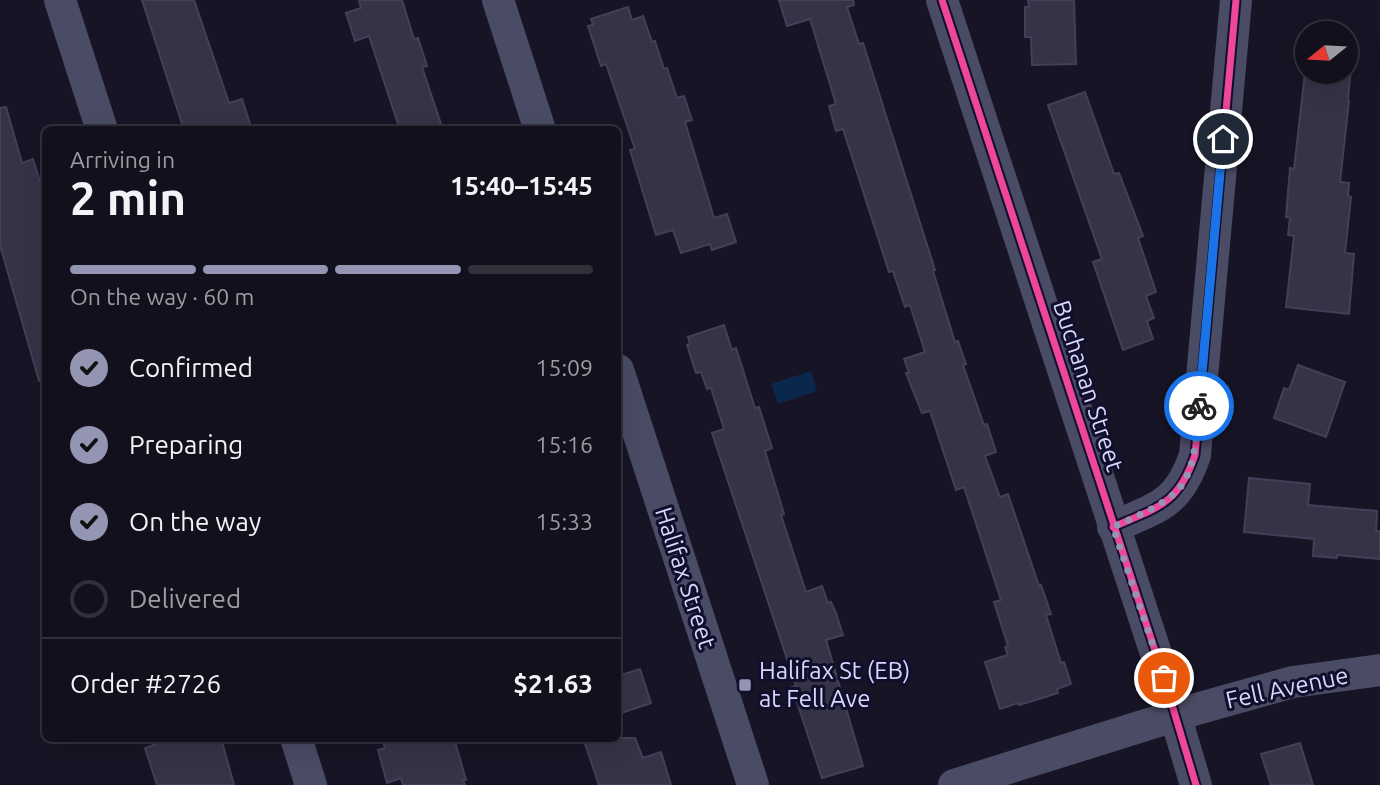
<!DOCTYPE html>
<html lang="en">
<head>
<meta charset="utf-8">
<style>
	:root { --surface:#11101c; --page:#1a1925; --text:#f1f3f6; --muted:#9c9da3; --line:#30303b; --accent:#9494b3 }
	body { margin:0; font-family:Ubuntu,sans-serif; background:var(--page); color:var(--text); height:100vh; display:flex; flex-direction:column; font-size:26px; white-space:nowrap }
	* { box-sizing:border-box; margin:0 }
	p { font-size:23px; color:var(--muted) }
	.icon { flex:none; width:38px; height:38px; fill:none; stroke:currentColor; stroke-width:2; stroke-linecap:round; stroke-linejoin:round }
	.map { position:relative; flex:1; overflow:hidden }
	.drawer { position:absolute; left:42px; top:126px; width:579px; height:616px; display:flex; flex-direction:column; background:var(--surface); border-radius:10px; box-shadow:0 7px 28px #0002,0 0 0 2px var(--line) }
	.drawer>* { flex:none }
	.needle { width:46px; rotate:252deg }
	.buttons { position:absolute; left:1295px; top:21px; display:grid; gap:14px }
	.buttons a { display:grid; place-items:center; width:63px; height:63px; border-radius:50%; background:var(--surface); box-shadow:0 7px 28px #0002,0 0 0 2px var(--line); font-size:35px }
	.pin { position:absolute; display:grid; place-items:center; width:60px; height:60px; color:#fff; margin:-30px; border:4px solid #fff; border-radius:50%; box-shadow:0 2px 7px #0007 }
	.courier { position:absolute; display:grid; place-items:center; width:70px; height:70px; margin:-35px; border:5px solid #1a73e8; border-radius:50%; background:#fff; color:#222; box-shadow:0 2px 9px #0007 }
	.summary em { font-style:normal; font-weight:700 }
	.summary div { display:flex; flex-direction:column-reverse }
	.summary { display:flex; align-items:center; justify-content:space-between; height:119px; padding:0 28px }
	h1 { font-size:46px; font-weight:700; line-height:52px }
	.bar { display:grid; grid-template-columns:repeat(4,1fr); gap:10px 7px; align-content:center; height:84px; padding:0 28px }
	.bar i { height:9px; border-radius:5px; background:var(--line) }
	.bar .selected { background:var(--accent) }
	.bar p { grid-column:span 4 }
	.line { display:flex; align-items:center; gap:18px; padding:0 28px; border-top:2px solid var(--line) }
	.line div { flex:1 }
	ol { padding:0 28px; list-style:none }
	li { display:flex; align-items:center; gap:21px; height:77px }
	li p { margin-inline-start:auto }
	li .icon { padding:7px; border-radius:50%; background:var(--accent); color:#111; stroke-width:4 }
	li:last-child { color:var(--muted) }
	li i { width:38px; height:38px; border:4px solid var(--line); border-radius:50% }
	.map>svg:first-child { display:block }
	.water { fill:#0a284b }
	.building { fill:#353346; stroke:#424058; stroke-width:2 }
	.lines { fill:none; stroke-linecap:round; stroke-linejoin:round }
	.minor { stroke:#4a4b65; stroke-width:32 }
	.cycleway-casing { stroke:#110f2b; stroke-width:11 }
	.cycleway { stroke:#ed469a; stroke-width:7 }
	.done { stroke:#9494b3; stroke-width:7; stroke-dasharray:0 12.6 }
	.route { stroke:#1a73e8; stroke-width:9 }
	.poi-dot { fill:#9494b3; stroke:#110f2b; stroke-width:2.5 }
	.labels { text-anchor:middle; stroke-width:6; stroke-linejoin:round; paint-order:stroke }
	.street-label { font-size:24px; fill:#d8d8ff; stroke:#110f2b }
	.poi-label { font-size:24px; fill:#d8d8ff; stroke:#110f2b; text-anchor:start }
</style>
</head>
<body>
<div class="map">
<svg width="1380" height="785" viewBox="0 0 1380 785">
	<rect width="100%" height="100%" fill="#171525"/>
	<path class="water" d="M811,371L817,391L778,404L771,384Z"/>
	<g class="building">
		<path d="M142,0H194L229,103L242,99L252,130H184Z"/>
		<path d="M359,0H402L414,39L418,38L427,66L422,67L443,130H400L369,36L355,41L346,13L361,8Z"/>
		<path d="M779,0H853L854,5L847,7L859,44L863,43L935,270L933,271L955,342L958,341L966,364L963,365L984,425L987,424L996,452L985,456L1000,497L1008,494L1039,586L1041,585L1051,614L1046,615L1061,663L1064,662L1071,684L1057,689L1058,693L1019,705L1018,703L1000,709L985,662L1008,655L1005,647L1008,646L994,602L1001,600L964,487L956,490L930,411L922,413L906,373H909L904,359L925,352L910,305L905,307L893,271L889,272L843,129L836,131L829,106L836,104L810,19L787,26Z"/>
		<path d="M1028,0H1074L1076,64L1032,65L1031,37H1025V7H1029Z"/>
		<path d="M628,7L632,20L643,16L652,42L655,41L664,69L667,68L677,98L684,96L692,120L685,122L714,218L727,214L736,242L712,250L710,244L681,253L673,230L656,235L630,150L635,149L606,64L601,66L588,26L593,25L591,19Z"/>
		<path d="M1304,40L1307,41V72H1346V42H1353L1348,101H1349L1340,182L1349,183L1348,196L1351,197L1345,253L1354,254L1349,314L1286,307L1294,236L1288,235L1290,218L1286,217L1290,168L1294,169L1305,72H1302Z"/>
		<path d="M1085,92L1114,174L1119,173L1143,236L1138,238L1156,292L1146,296L1154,318L1147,321L1153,339L1123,350L1093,262L1102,259L1048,105Z"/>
		<path d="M6,107L22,163L33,159L46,201V380L39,381L0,245V108Z"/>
		<path d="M724,325L732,350L736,348L755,408L759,407L772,448L765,451L784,514L781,515L806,592L822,586L828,603L831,602L836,613L843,635L826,640L863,766L822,778L792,687L796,686L712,433L724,429L711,388L707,389L701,372L696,373L687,345L690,344L688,337Z"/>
		<path d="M1298,365L1345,382L1326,437L1274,418L1284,388L1289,390Z"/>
		<path d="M1249,478L1310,484L1308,505L1377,511L1376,531H1380V559L1337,555V558L1313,556L1314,539L1244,532Z"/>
		<path d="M640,669L651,703L618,714V676Z"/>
		<path d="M154,738H221L234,785H157L145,748L156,744Z"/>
		<path d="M382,738H454L466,780H463L465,785H403L401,778L387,783L378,750L385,748Z"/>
		<path d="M583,738H635L643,758L661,752L671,785H599Z"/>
		<path d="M1300,743L1313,785H1271L1261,754Z"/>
	</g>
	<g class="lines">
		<g class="minor">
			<path d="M60,0L102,130"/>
			<path d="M498,0L540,130"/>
			<path d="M942,0L1164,678L1196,785"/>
			<path d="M618,370L753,785"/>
			<path d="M1113,527C1158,507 1178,505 1195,455L1236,0"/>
			<path d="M296,738L311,785"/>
			<path d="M954,785L1200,708L1293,682L1380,670"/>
		</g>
		<defs>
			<g id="cycleway">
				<path d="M942,0L1164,678L1196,785"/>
				<path d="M1113,527C1158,507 1178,505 1195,455L1236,0"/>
			</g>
		</defs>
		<use href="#cycleway" class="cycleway-casing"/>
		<use href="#cycleway" class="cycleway"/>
	</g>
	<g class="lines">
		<path class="done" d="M1164,678L1113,527C1189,493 1192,489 1199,406"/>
		<path class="route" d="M1199,406L1223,139"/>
	</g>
	<rect class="poi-dot" x="738" y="678" width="14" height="14" rx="3.5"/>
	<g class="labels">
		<g class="street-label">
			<text transform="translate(1088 386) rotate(72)" y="8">Buchanan Street</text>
			<text transform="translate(685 578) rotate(72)" y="8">Halifax Street</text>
			<text transform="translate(1287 688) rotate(-12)" y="8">Fell Avenue</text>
		</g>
		<g class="poi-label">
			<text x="759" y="679">Halifax St (EB)<tspan x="759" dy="28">at Fell Ave</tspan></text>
		</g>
	</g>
</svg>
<div class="buttons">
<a><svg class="needle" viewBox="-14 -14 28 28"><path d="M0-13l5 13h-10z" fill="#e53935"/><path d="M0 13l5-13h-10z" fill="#9c9da3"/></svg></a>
</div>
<div class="pin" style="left:1164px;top:678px;background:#ea580c"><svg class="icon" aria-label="bag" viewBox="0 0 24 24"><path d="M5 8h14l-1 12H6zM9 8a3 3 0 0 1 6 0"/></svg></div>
<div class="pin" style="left:1223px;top:139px;background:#1f2937"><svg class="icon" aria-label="home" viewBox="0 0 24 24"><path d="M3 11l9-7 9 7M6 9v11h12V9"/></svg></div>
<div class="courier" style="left:1199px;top:406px"><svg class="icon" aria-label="bike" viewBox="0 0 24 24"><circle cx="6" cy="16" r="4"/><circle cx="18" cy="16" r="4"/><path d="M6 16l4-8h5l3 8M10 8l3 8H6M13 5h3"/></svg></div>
<section class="drawer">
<div class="summary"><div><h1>2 min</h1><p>Arriving in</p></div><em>15:40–15:45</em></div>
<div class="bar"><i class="selected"></i><i class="selected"></i><i class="selected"></i><i></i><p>On the way · 60 m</p></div>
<ol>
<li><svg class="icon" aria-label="check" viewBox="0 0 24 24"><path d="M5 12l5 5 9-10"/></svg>Confirmed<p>15:09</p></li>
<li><svg class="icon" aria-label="check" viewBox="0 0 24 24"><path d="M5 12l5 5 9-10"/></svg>Preparing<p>15:16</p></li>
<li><svg class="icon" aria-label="check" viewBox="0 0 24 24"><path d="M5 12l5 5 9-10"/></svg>On the way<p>15:33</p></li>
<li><i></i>Delivered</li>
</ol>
<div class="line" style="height:91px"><div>Order #2726</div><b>$21.63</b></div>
</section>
</div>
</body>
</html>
